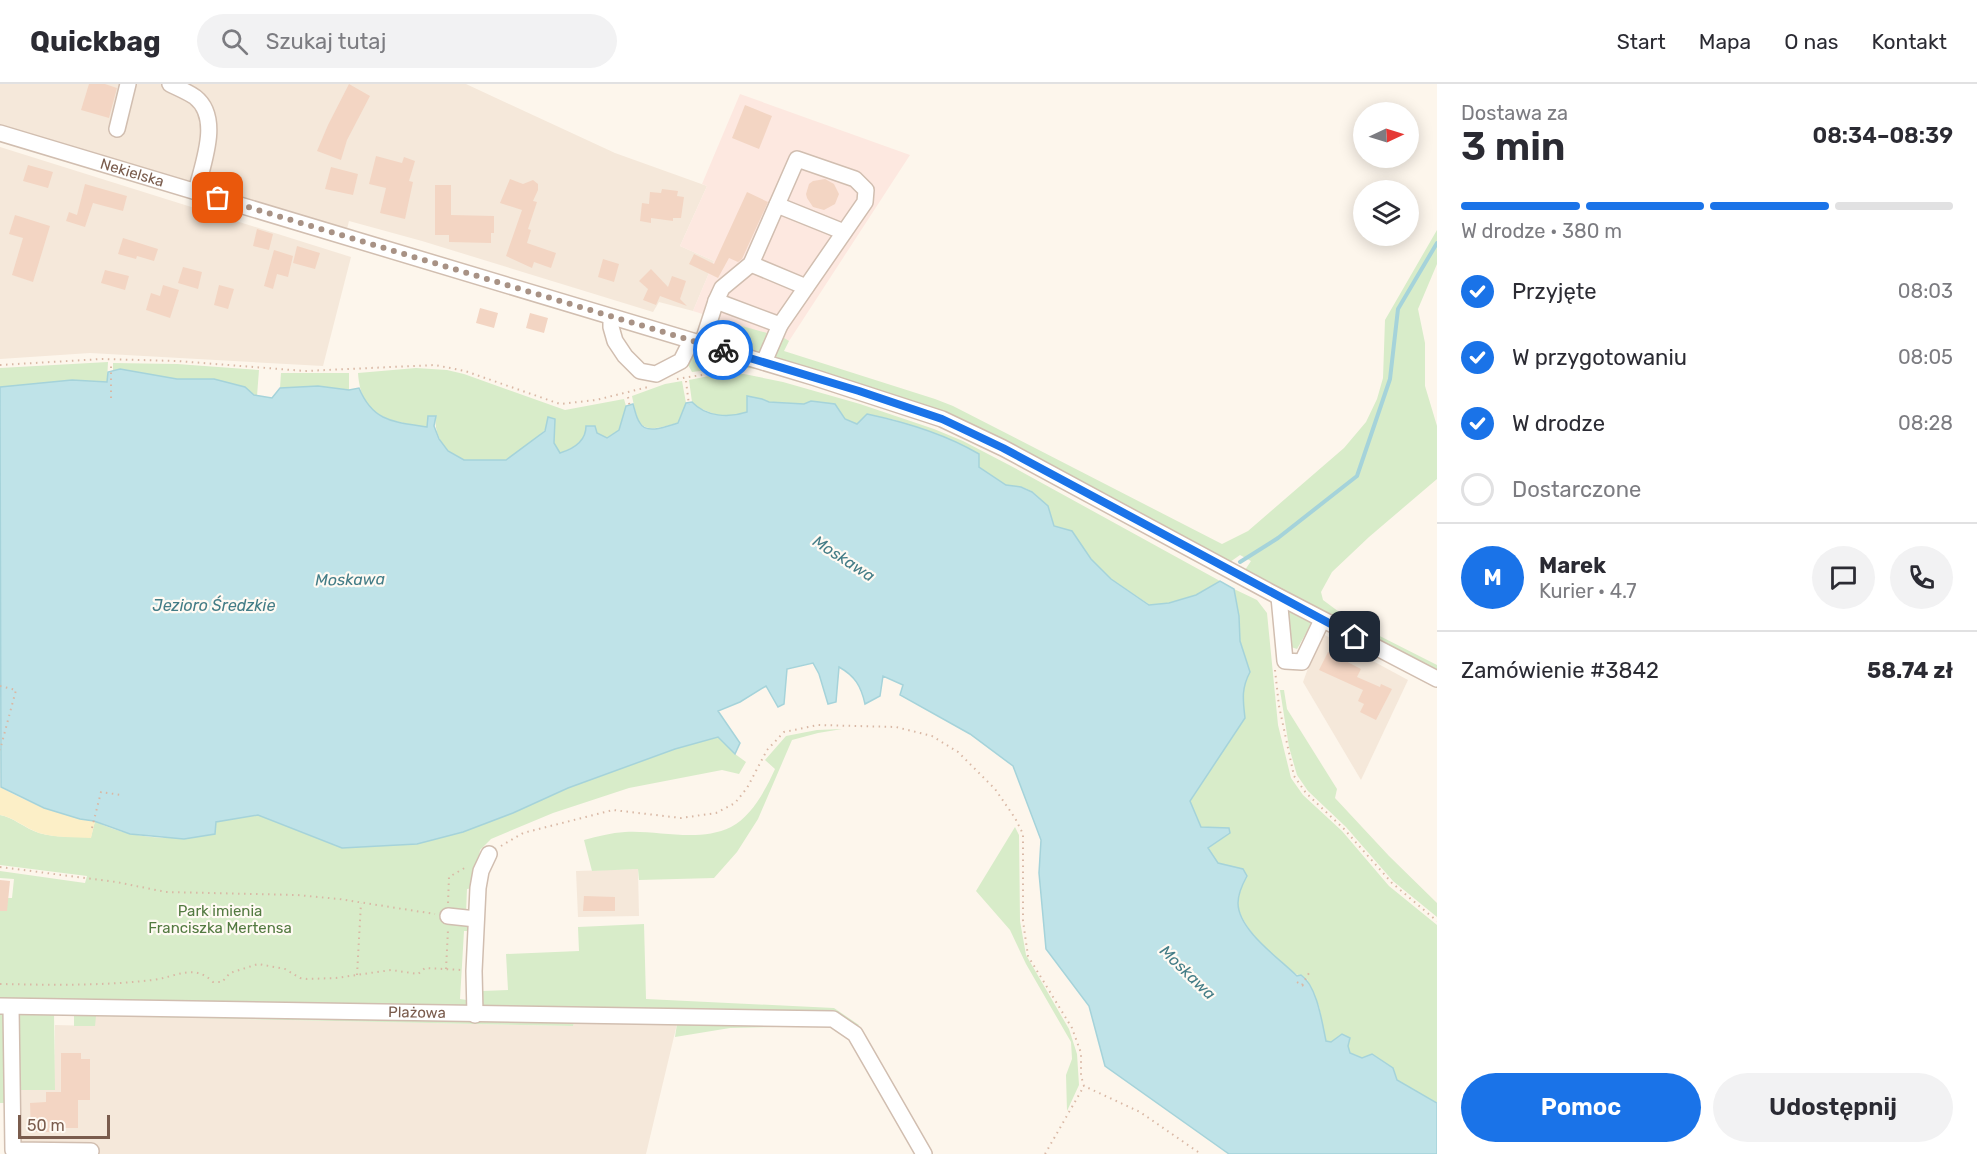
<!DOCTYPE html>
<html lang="pl">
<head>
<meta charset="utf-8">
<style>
	:root { --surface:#fff; --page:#f2f2f3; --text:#2b2b33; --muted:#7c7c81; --line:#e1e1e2; --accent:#1a73e8 }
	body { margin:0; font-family:Rubik,sans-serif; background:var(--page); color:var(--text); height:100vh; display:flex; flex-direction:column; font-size:22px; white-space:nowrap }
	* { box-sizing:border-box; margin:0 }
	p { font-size:20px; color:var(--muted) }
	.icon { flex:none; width:33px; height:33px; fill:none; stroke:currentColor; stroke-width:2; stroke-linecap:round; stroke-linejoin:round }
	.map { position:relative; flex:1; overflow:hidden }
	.details { display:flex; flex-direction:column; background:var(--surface); width:540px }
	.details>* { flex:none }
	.needle { width:39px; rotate:86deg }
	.tools { position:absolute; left:1353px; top:18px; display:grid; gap:12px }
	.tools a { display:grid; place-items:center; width:66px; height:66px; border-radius:50%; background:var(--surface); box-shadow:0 3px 15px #0003; font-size:30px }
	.scale { position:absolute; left:18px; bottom:15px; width:92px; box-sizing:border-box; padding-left:6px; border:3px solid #7a5c4d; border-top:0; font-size:16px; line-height:21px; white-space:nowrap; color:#7a5c4d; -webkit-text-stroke:4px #fffaf3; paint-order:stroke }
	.pin { position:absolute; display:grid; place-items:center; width:51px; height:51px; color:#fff; margin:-26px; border-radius:12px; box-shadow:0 3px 9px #0006 }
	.courier { position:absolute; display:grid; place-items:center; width:60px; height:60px; margin:-30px; border:4px solid #1a73e8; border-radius:50%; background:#fff; color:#222; box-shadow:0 2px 8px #0007 }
	.summary em { font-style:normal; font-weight:600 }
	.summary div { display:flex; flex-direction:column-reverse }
	.summary { display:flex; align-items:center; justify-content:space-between; height:102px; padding:0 24px }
	h1 { font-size:39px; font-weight:600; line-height:45px }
	.bar { display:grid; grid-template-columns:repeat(4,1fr); gap:9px 6px; align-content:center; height:72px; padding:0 24px }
	.bar i { height:8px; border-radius:4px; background:var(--line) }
	.bar .selected { background:var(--accent) }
	.bar p { grid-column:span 4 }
	.line { display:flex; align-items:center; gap:15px; padding:0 24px; border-top:2px solid var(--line) }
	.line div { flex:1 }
	.round { display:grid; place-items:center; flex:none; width:63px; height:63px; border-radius:32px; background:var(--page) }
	ol { padding:0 24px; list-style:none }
	li { display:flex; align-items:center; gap:18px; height:66px }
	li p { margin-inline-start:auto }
	li .icon { padding:6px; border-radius:50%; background:var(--accent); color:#fff; stroke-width:4 }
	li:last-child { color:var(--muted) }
	li i { width:33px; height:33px; border:3px solid var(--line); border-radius:50% }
	.cta { display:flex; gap:12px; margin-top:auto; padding:12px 24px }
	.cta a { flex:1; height:69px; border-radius:36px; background:var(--accent); color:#fff; font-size:24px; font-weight:600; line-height:69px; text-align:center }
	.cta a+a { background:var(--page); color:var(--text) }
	header { display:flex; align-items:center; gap:36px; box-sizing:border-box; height:84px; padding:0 30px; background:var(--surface); border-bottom:2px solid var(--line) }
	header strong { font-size:28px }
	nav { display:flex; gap:33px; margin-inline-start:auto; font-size:21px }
	.search { width:420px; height:54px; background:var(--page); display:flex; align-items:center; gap:15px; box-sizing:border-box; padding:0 21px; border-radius:33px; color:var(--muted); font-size:22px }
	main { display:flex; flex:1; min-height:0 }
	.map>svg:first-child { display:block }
	.residential { fill:#f5e8da }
	.commercial { fill:#fde8e0 }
	.green { fill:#d8ecc9 }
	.sand { fill:#fcefc7 }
	.water { fill:#bfe3e8; stroke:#a5d3da; stroke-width:1.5 }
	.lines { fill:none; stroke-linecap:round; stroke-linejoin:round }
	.stream { stroke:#a5d3da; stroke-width:4 }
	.building { fill:#f3d5c3 }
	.minor-casing { stroke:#d1beb0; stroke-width:18 }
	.path { stroke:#d9b8a5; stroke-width:2; stroke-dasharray:1.5 4.5; stroke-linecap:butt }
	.minor { stroke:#fff; stroke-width:15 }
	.done { stroke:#a89285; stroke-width:6; stroke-dasharray:0 10.8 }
	.route { stroke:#1a73e8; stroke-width:8 }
	.labels { text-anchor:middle; stroke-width:4.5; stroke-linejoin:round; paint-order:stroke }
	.street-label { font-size:15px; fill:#7a5c4d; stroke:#fffaf3 }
	.park-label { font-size:15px; fill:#537a41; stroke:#fffaf3 }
	.water-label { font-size:16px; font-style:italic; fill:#437c86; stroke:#fffaf3 }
</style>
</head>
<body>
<header>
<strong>Quickbag</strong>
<div class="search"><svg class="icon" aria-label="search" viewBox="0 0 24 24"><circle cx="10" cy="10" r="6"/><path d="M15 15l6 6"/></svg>Szukaj tutaj</div>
<nav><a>Start</a><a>Mapa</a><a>O nas</a><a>Kontakt</a></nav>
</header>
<main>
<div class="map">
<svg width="1437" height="1070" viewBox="0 0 1437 1070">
	<rect width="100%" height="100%" fill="#fdf6ec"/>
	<g class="residential">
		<path d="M0,0H466L615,69L707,102L680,162L714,177L693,227L659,218L653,228L422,157L349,137L347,145L0,42Z"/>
		<path d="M0,63L351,173L323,282L90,269L0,275Z"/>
		<path d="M1321,549L1408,596L1361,696L1303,598Z"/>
		<path d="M638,785L639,832L578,833L576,787Z"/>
		<path d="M95,932L573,942L575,936L677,940L646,1070H94L18,1060V1006H54L55,941L95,942Z"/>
	</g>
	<path class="commercial" d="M740,10L910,71L789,257L693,227L714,177L680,162L707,102L702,100Z"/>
	<g class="green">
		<path d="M1437,146V180L1418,225L1425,259V302L1437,342V395L1369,453L1332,488L1321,508L1323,516L1354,539L1437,581V588L1245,486L1251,477L1240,471L1230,478L964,338L934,324L778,277L774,273L781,252L789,257L784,267L935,315L953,322L1222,460L1248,447L1344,364L1366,338L1377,315L1383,294L1385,236Z"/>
		<path d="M717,235L767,249L762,265L756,270L713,257L712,250Z"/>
		<path d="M694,264L766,286C741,282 717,285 692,288L686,277Z"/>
		<path d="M108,278L107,298L72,296L0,303V284Z"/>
		<path d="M113,279L177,280L259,286L257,312L214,295H177L120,285L113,287Z"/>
		<path d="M416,284L447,286L464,290L565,326L624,315L626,322L619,346L607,354L597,349H586C580,360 571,365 560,369L554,359L555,335C547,345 517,373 505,376C497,377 470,378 463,376C445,370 433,350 436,332L427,343C389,337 361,334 358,289Z"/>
		<path d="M281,289H349V306L318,302L280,304Z"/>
		<path d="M719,290H744L783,298L860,320L934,345L963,357L1011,382L1220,497L1196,511L1169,519L1150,521L1111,495L1091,475L1072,447L1054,442C1049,425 1041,409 1022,403C1017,402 1012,403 1007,401C998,399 987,389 979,383L978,376L966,363L895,336L867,330L857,340L845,335L835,320L811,317L804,320L769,318L762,315L747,313V328L733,333L719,332L697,323L692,318L689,296Z"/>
		<path d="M682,297L686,319L678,339C644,348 639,349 632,312L665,300Z"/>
		<path d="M1234,505L1257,516L1267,529L1278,641L1291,694L1303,711L1342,747L1389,802L1437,841V1019L1396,996L1393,984L1372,970L1362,974L1350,969L1348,962L1326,957L1319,922L1307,895C1285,888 1244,847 1238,823C1236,812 1242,802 1247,793L1218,779L1208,764L1230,749L1217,744H1201L1190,717L1245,634C1243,616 1241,605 1250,588L1240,557L1239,532Z"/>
		<path d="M1284,521L1313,537L1297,565L1288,562Z"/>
		<path d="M1280,606H1284L1287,625L1337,705L1335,714L1389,772L1437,819V833L1393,797L1346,743L1308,707L1297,691L1289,663Z"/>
		<path d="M842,645L818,649L792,656L758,735L737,768L714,794L639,796L638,785L592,787L584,756C598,752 611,749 625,748C659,746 698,759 731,743C752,732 766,705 775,685L765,676L786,652L817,646Z"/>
		<path d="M718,653L735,670L746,678L739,690L722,686L629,704L553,729L491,755L480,766L474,804L467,805L466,829L471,847H464L460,915L467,916L466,921L461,925L0,917V814H12L14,795L0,794V787L85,799L87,792L0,781V731C11,732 26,745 39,749C55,754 74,752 91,753L95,737C130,756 177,757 214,750L216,738L258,731L342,764L417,760L463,748L513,729L568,704L675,665Z"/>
		<path d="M1015,743L1019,751L1020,837L1026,871L1069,945L1077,970L1079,1001L1067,1027L1066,991L1072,975L1071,958L1026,880L1010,846L976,807Z"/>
		<path d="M644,840L646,915L834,924L859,941L856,944L845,935L481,925L482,907L508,906L506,870L579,867L578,843Z"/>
		<path d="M16,928L54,929L55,1006H18Z"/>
		<path d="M74,928L575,936L573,942L96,932L95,942H74Z"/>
		<path d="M0,929L4,932L6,1019H0Z"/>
		<path d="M677,940L832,942L730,944L675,953Z"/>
	</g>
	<path class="sand" d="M0,703C30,720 63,731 95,737L91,754C74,753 55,754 39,749C27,745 11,732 0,731Z"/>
	<path class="water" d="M120,285L177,295H214L245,303L254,311L272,314L280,304L318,302L349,306L359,304C373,338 394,338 427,343L428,332H436L434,342L439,355L448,367L464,376H506L545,347L548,333L555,335L554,359L560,369C573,365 586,357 586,342H595L597,349L607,354L619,346L626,322L633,320C635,326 636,334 640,339C646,351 668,342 678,339L686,319L692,318C706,333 729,334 747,328V312L762,315L769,318L804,320L811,317L835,320L845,335L857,340L867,330C905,338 945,350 979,370V383L1006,401L1021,403L1032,408L1048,422L1054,442L1072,447L1091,475L1111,495L1149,521L1169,519L1196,511L1220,497L1234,505L1239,532L1240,557L1250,588C1241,605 1243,616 1245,634L1190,717L1201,743L1229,744L1230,749L1208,764L1218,779L1243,785L1247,792C1242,801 1238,809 1238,819C1238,846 1280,875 1297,892L1301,891C1317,902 1322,938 1326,957L1331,958L1342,950L1350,954L1348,962L1350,969L1362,974L1372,970L1393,984L1397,996L1437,1019V1070H1229L1105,982L1089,922L1046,865L1039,789L1041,756L1013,682L970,650L900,611L903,601L883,592L880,612L865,620C861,602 855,592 839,583L836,618L828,620L819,590L813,579L787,585L784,620L778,623L766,602L740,618L718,627L740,659L735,670L718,653L675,665L568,704L513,729L463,748L417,760L342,764L258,731L216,738L215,750L184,755L130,750L94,737L80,735L44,724L1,703L0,303L72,296L107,298L108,288Z"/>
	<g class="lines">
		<path class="stream" d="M1240,478L1278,454L1357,392L1390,295L1398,225L1437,159"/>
	</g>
	<g class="building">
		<path d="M89,0H105L117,4L109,34L81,26Z"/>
		<path d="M349,0L370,12L347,56L341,76L317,67L328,41Z"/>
		<path d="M745,21L772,32L759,65L732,54Z"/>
		<path d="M376,72L402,79L404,73L415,77L409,97L413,98L405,135L380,129L386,104L369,100Z"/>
		<path d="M28,81L53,88L48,104L23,97Z"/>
		<path d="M331,83L358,90L353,111L325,105Z"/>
		<path d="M510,95L523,100L533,96L538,100V106L533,117L537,118L528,145L531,146L527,159L556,169L551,184L534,178L532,184L506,172L522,126L500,119Z"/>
		<path d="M825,95L834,100L839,110L835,120L824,126L813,123L807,114L806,110L809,100L813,97Z"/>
		<path d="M85,100L127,112L123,127L93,119L85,143L66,137L69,128L77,131Z"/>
		<path d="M435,101H451V131L494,132V149H491V159L449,158V151H435Z"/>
		<path d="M662,105L678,107L677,112L684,113L681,134H673V137L651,134V139L640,137L642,119L649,120L650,108L661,109Z"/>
		<path d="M747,108L768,118L742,175L738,178L729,174L718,194L689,180L694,170L714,180Z"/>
		<path d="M15,131L50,142L33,198L12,191L23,154L9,150Z"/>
		<path d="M257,145L273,150L269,166L253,162Z"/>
		<path d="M123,154L158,165L154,177L137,172L136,175L118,170Z"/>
		<path d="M297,162L320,169L315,185L293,179Z"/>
		<path d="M274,166L293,172L288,193L277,190L273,205L264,202Z"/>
		<path d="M603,175L619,180L614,198L598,193Z"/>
		<path d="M183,183L202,188L198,205L178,199Z"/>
		<path d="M651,185L668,203L672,192L686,197L680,215L687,222L660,212L656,221L643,216L648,205L639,197Z"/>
		<path d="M105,186L129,192L125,206L101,199Z"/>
		<path d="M163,201L179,206L170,234L146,226L151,209L160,212Z"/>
		<path d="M219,201L234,205L228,225L214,221Z"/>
		<path d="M480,224L498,229L494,244L476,239Z"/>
		<path d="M530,229L548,234L544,249L526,244Z"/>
		<path d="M1328,568L1361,585L1357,593L1380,603L1381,600L1392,605L1376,636L1360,628L1364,620L1358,617L1363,606L1319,586Z"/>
		<path d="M0,796L10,797L7,827H0Z"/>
		<path d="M584,812L615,813V827H583Z"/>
		<path d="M61,969H81V975H90V1016H78V1044H49V1048H31L30,1019L46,1018V1008H61Z"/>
	</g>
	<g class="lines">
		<defs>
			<g id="minor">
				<path d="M170,0C178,4 188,8 195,13C222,34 202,81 196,108"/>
				<path d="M117,45L128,0"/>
				<path id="s1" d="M0,49L816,294L942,335L1003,364L1270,508L1437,595"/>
				<path d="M777,121L844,148"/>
				<path d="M751,180L806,203"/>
				<path d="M716,217L780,241"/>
				<path d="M611,233V243L615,257L625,272L640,287L656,290L681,277L691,257"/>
				<path d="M702,260L716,217L722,204L751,180L797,75L855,95L866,106L865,118L780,241L764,278"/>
				<path d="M1279,513L1285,577L1302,578L1322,536"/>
				<path d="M448,832L476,835"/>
				<path id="s2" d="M0,922L833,935L855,950L924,1070"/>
				<path d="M11,923L13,1066L91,1067"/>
				<path d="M475,931L474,887L478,804L481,787L489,770"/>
			</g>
		</defs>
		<use href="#minor" class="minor-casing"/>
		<g class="path">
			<path d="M0,281L102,275L177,277L305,287L435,281L465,287L560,320L596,316L648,303"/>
			<path d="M677,295L720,288L742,287"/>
			<path d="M686,297L689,321"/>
			<path d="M628,313L630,324"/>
			<path d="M111,314V280"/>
			<path d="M1275,586L1279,622L1294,692L1306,709L1344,745L1392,799L1437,837"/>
			<path d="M0,602L16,606L0,666"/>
			<path d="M92,744L101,708L121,711"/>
			<path d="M501,762L523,749L613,726L681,734L716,729L735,719L747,704L767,666L784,648L818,641L896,643L932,652L958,668L995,705L1015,734L1023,750V837L1028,872L1072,944L1081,969V992L1084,1002L1140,1028L1201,1070"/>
			<path d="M0,783L116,798L166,808L297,811L339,815L435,830"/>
			<path d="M448,819L449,793L468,782"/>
			<path d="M446,885L448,846"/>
			<path d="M357,891L361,819"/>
			<path d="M1297,898L1307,904"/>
			<path d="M0,900C51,901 102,902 153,896C176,893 194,879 213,898H222L230,889L258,880L285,885L300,894L307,895L336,894L391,886L418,890L425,884L462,886"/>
			<path d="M1302,901L1309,889"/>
			<path d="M1045,1070L1084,1002"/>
		</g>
		<use href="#minor" class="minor"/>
	</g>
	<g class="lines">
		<path class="done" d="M218,114L723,266"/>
		<path class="route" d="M723,266L859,307L942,335L1003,364L1355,553"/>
	</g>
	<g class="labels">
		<g class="street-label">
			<text dy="5" stroke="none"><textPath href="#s1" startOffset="138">Nekielska</textPath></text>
			<text dy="5" stroke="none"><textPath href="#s2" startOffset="417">Plażowa</textPath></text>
		</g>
		<g class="park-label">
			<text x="220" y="832">Park imienia<tspan x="220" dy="17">Franciszka Mertensa</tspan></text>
		</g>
		<g class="water-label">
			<text transform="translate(844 474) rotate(33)" y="6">Moskawa</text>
			<text transform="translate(350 495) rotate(-1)" y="6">Moskawa</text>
			<text x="214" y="527">Jezioro Średzkie</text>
			<text transform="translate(1188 888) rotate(44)" y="6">Moskawa</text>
		</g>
	</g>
</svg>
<div class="tools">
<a><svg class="needle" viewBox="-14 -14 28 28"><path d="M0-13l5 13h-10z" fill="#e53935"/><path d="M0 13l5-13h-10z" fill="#7c7c81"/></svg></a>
<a><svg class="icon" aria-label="layers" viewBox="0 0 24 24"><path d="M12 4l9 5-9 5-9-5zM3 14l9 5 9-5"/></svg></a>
</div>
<div class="scale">50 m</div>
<div class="pin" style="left:218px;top:114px;background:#ea580c"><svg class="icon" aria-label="bag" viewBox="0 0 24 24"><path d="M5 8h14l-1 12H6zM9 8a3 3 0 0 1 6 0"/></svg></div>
<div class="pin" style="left:1355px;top:553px;background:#1f2937"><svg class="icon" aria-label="home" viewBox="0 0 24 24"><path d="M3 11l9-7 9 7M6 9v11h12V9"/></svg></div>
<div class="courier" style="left:723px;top:266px"><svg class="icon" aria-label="bike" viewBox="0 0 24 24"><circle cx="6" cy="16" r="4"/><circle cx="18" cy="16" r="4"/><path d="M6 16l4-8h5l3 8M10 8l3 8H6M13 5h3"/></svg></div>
</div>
<section class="details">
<div class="summary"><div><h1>3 min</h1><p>Dostawa za</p></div><em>08:34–08:39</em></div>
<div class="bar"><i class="selected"></i><i class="selected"></i><i class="selected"></i><i></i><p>W drodze · 380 m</p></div>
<ol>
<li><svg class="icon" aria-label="check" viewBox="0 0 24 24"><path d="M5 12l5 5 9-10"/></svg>Przyjęte<p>08:03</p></li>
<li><svg class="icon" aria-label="check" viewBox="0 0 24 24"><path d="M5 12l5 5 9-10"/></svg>W przygotowaniu<p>08:05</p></li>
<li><svg class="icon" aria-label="check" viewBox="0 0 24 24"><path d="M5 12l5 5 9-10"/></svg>W drodze<p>08:28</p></li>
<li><i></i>Dostarczone</li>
</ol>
<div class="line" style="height:108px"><b class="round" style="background:var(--accent);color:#fff">M</b><div><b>Marek</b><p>Kurier · 4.7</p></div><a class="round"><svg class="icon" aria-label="chat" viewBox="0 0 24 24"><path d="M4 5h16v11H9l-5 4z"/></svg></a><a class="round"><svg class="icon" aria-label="phone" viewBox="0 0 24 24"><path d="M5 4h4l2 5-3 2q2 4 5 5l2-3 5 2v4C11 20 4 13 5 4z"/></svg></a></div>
<div class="line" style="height:78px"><div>Zamówienie #3842</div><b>58.74 zł</b></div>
<div class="cta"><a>Pomoc</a><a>Udostępnij</a></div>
</section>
</main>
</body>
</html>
